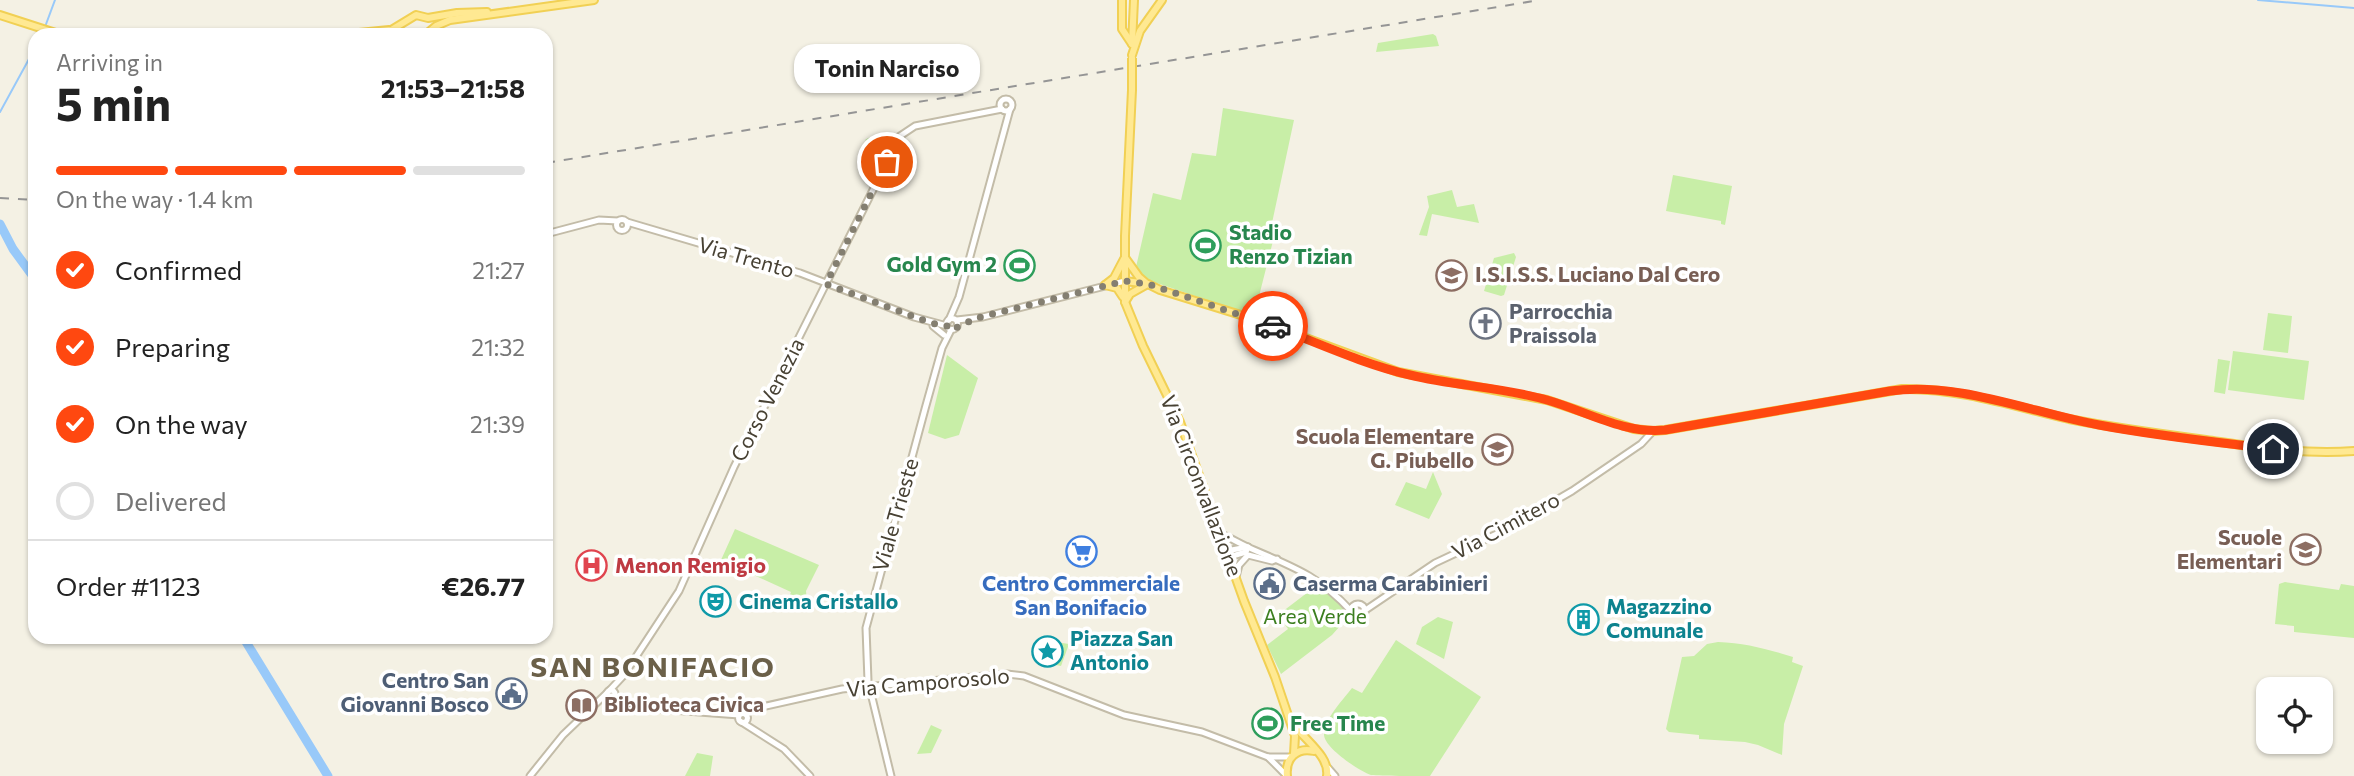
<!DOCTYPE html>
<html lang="en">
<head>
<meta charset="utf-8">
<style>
	:root { --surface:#fff; --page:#f2f2f2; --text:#222; --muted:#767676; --line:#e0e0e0; --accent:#ff4810 }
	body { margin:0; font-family:Commissioner,sans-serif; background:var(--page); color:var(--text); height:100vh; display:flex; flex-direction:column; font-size:26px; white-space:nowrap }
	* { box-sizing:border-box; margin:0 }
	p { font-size:23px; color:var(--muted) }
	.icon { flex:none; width:38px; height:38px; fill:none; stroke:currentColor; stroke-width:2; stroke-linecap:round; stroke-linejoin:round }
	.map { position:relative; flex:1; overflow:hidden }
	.panel { position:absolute; left:28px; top:28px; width:525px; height:616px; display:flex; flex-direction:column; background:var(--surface); border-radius:21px; box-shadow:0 2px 5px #0004 }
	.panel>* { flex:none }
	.fabs { position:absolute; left:2256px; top:677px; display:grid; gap:14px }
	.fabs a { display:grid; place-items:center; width:77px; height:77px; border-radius:14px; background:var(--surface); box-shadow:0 2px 5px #0004; font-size:35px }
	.pin { position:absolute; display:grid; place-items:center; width:60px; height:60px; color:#fff; margin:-30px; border:4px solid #fff; border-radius:50%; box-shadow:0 2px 7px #0007 }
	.courier { position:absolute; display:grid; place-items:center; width:70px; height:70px; margin:-35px; border:5px solid #ff4810; border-radius:50%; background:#fff; color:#222; box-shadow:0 2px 9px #0007 }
	.bubble { position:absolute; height:49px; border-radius:21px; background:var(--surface); box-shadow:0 2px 5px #0004; font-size:23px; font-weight:700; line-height:49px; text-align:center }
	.overview em { font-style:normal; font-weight:700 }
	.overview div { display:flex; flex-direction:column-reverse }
	.overview { display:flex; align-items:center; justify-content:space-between; height:119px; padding:0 28px }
	h1 { font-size:46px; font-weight:700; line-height:52px }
	.bar { display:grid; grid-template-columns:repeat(4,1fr); gap:10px 7px; align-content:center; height:84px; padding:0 28px }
	.bar i { height:9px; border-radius:5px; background:var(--line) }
	.bar .active { background:var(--accent) }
	.bar p { grid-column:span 4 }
	.line { display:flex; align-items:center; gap:18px; padding:0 28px; border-top:2px solid var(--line) }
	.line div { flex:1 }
	ol { padding:0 28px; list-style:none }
	li { display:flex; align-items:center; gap:21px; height:77px }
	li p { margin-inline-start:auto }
	li .icon { padding:7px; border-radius:50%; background:var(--accent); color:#fff; stroke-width:4 }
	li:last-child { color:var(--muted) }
	li i { width:38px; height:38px; border:4px solid var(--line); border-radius:50% }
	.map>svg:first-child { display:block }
	.green { fill:#c8eea7 }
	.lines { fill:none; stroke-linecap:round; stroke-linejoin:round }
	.stream { stroke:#98c9f9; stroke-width:2 }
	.river { stroke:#98c9f9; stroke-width:9 }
	.minor-casing { stroke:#c3bca8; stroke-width:9 }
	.major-casing { stroke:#f1d054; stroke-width:10 }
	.minor { stroke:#fff; stroke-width:5 }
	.major { stroke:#ffe992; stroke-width:6 }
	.rail { stroke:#959595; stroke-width:2; stroke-dasharray:9 9; stroke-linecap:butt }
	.major-bridge-casing { stroke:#f1d054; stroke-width:10; stroke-linecap:butt }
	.major-bridge { stroke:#ffe992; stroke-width:6 }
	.done { stroke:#847f71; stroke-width:7; stroke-dasharray:0 12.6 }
	.route { stroke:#ff4810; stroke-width:9 }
	.labels { text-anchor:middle; stroke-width:7; stroke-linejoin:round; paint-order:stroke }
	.leisure-label { font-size:21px; font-weight:bold; fill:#27864d; stroke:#fff; text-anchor:start }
	.street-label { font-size:21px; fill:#474133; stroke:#fff }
	.education-label { font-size:21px; font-weight:bold; fill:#785e54; stroke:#fff; text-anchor:start }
	.worship-label { font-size:21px; font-weight:bold; fill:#5b616d; stroke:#fff; text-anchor:start }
	.health-label { font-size:21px; font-weight:bold; fill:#be3a42; stroke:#fff; text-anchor:start }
	.shop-label { font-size:21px; font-weight:bold; fill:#366cbe; stroke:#fff }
	.service-label { font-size:21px; font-weight:bold; fill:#4e5e75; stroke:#fff; text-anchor:start }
	.culture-label { font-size:21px; font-weight:bold; fill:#0d838f; stroke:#fff; text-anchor:start }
	.park-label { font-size:21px; fill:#3c7f20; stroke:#fff }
	.district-label { font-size:28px; font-weight:bold; letter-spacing:2px; fill:#6b6049; stroke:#fff }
</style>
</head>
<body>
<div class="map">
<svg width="2354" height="776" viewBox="0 0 2354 776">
	<rect width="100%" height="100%" fill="#f4f1e4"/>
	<g class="green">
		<path d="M1433,34L1436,36L1439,46L1376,52L1378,43Z"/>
		<path d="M1223,108L1294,120L1272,223L1277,225L1254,316L1151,281L1144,278L1136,267L1153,193L1181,200L1192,153L1216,156Z"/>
		<path d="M892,134L893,139L884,153L880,152L865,140L868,138Z"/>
		<path d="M1673,175L1732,186L1725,225L1721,224V221L1666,211Z"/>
		<path d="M1452,190L1457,207L1474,204L1479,223L1432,214L1427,236L1419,235L1429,207L1427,196Z"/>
		<path d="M1514,253L1516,257L1504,295L1501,296L1484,291L1494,258Z"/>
		<path d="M2268,313L2292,316L2288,353L2263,350Z"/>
		<path d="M2233,351L2309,361L2304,400L2228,390Z"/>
		<path d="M947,355L978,378L959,435L945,439L928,433Z"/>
		<path d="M2218,359L2230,361L2225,394L2214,392Z"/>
		<path d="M1433,472L1442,494L1429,519L1395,505L1406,482L1426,489Z"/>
		<path d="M735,529L819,565L806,591L807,602L796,607L788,600L791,592L721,560Z"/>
		<path d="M2285,582L2339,590L2341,584L2354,586V638L2294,632V626L2275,624L2279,584Z"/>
		<path d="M1316,586L1342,604L1349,616L1332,635L1281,674L1267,645L1288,629L1278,615Z"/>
		<path d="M1438,617L1453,622L1444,659L1416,644L1422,627Z"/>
		<path d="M1042,640L1069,644L1061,666L1036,661Z"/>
		<path d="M1396,640L1481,697L1430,776C1417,776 1381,776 1371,775C1359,771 1323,747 1324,734C1325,718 1343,700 1352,688L1362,693Z"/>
		<path d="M1718,642C1745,643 1767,649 1793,657L1792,662L1803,666L1784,724L1782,755L1758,745L1745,742L1699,739V735L1669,732L1666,729L1682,657L1694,656L1707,644Z"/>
		<path d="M931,725L942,730L931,753L917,754Z"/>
		<path d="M697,753L713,756L710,776H685Z"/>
	</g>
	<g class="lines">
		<g class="stream">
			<path d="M2258,0L2354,8"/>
			<path d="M42,35L55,0"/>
			<path d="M0,112L35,48"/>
		</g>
		<g class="river">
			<path d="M0,224L13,249L35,279"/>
			<path d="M243,637L328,776"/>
		</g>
		<defs>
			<g id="minor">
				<circle cx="1006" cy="105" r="6"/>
				<circle cx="622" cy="225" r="5.5"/>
				<path d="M627,222L800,273L914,317L947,326"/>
				<path d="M546,234L599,220L618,221"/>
				<circle cx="952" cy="324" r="5.5"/>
				<path d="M949,320L959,297L1010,109"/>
				<path d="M957,320L983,317L1125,281"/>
				<path d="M933,326L944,335"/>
				<path d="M1219,533C1231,538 1242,545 1254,550C1296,568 1320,577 1351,611"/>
				<path d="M1226,551L1248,547"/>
				<path d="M1229,557L1246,552L1248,547"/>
				<path d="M1236,577L1239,565L1248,555L1272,561L1277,559"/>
				<circle cx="1358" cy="611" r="7"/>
				<path d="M1364,611L1435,563L1503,531L1572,491L1641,444L1653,431"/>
				<path d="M610,690L624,675L679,591L734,467L900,136L915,126L1002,109"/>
				<circle cx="611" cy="694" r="4"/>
				<path d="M612,698L646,708L739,715"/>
				<circle cx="743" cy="718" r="4.5"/>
				<path d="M745,714L753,709L842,689L1007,674L1024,676L1124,715L1202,732L1268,757H1290"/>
				<path d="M740,721L784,749L810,776"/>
				<path d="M1268,757L1286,775"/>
				<path d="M1328,768L1335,776"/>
				<path d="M530,776L563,735L607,693"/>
				<path d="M891,776L868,681L866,628L925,409L942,348L951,330"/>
			</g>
			<g id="major">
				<path d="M1122,0V29L1132,44"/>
				<path d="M0,15L62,35"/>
				<path d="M339,35L389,30"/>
				<path d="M383,35L416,15L428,18L457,13L487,12"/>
				<path d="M425,35L436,26L450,20L594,0"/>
				<path d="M1132,44L1134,0"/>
				<path d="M1132,55L1140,31L1162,0"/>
				<path d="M1132,90L1125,236V302L1143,346L1180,422L1244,601L1275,677L1295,736L1294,754"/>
				<path d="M1126,259L1139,277L1146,283"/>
				<path d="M1125,281L1148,284L1160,290L1257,320L1398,372L1547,400L1634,429L1653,431L1665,430L1902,389C1960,388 2013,406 2069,419C2114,428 2160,434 2206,440C2256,447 2304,455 2354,451"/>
				<path d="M1105,285L1114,278L1124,259"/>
				<path d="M1105,285L1117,288L1123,297"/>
				<path d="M1125,302L1130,294L1146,285"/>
				<path d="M1293,723C1304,740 1330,756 1327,776"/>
				<path d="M1287,776C1285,758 1297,747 1314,751"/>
			</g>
		</defs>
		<use href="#minor" class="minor-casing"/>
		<use href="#major" class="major-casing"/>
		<use href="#minor" class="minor"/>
		<use href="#major" class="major"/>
		<g class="rail">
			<path d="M546,163L1540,0"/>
			<path d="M0,198L35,200"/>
		</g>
		<defs>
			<path id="major-bridge" d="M1132,58V90"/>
		</defs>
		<use href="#major-bridge" class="major-bridge-casing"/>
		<use href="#major-bridge" class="major-bridge"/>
	</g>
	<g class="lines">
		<path class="done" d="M887,162L826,284L931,323L947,326L951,330L977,318L1125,281L1148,284L1273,326"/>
		<path class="route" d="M1273,326C1318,343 1363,364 1410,375C1455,386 1502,387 1547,400C1586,411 1623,434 1665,430L1890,391C1957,381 2033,413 2099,425C2157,436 2215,442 2273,449"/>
	</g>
	<defs>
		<symbol id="stadium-ring" viewBox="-11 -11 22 22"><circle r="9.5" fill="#fff" stroke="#2e9e5b" stroke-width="1.5"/><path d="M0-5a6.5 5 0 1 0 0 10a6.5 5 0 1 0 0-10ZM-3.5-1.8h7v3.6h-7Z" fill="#2e9e5b"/></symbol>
		<symbol id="school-ring" viewBox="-11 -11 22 22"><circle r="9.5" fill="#fff" stroke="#8d6e63" stroke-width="1.5"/><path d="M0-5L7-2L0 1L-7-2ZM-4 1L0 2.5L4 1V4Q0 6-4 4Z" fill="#8d6e63"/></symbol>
		<symbol id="church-ring" viewBox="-11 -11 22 22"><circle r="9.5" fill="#fff" stroke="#6b7280" stroke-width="1.5"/><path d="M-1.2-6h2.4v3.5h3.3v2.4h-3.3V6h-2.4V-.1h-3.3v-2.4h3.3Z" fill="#6b7280"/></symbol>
		<symbol id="supermarket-ring" viewBox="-11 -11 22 22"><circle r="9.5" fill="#fff" stroke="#3f7fe0" stroke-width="1.5"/><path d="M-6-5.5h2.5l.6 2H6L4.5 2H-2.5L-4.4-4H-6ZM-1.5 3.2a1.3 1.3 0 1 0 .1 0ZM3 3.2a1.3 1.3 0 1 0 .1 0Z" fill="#3f7fe0"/></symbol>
		<symbol id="hospital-ring" viewBox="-11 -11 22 22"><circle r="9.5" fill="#fff" stroke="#e0444e" stroke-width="1.5"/><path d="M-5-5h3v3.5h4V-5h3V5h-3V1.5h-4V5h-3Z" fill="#e0444e"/></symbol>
		<symbol id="civic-ring" viewBox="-11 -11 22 22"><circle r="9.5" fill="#fff" stroke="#5c6f8a" stroke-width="1.5"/><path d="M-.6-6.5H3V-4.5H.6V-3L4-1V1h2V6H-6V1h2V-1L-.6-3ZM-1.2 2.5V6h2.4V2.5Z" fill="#5c6f8a"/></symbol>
		<symbol id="theatre-ring" viewBox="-11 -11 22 22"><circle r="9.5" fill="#fff" stroke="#0f9aa8" stroke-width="1.5"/><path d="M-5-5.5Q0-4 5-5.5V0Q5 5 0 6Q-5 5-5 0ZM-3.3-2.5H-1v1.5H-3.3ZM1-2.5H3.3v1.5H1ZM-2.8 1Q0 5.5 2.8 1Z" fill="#0f9aa8"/></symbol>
		<symbol id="building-ring" viewBox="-11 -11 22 22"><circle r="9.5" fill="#fff" stroke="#0f9aa8" stroke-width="1.5"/><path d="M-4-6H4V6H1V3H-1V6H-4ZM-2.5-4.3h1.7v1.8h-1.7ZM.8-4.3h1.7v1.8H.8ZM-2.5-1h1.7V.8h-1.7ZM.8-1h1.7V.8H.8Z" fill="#0f9aa8"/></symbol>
		<symbol id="sight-ring" viewBox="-11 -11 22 22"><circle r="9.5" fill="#fff" stroke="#0f9aa8" stroke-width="1.5"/><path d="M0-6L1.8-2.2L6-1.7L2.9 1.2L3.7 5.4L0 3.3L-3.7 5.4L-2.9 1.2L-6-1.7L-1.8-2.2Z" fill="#0f9aa8"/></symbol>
		<symbol id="library-ring" viewBox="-11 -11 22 22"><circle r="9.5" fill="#fff" stroke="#8d6e63" stroke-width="1.5"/><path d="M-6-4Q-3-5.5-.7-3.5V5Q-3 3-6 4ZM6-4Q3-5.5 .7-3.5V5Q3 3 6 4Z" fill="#8d6e63"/></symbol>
	</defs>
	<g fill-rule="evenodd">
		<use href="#stadium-ring" x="1188" y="228" width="35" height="35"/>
		<use href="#stadium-ring" x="1002" y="248" width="35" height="35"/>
		<use href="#school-ring" x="1434" y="258" width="35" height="35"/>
		<use href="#church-ring" x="1468" y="306" width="35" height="35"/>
		<use href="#school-ring" x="1480" y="432" width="35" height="35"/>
		<use href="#school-ring" x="2288" y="532" width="35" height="35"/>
		<use href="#supermarket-ring" x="1064" y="534" width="35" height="35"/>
		<use href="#hospital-ring" x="574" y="548" width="35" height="35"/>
		<use href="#civic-ring" x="1252" y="566" width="35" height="35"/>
		<use href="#theatre-ring" x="698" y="584" width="35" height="35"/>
		<use href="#building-ring" x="1566" y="602" width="35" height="35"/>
		<use href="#sight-ring" x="1030" y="634" width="35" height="35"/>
		<use href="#civic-ring" x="494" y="676" width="35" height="35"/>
		<use href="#library-ring" x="564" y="688" width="35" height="35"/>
		<use href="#stadium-ring" x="1250" y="706" width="35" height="35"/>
	</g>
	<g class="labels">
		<g class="leisure-label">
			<text x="1229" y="240">Stadio<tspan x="1229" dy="24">Renzo Tizian</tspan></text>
			<text x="997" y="272" text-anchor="end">Gold Gym 2</text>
			<text x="1290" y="731">Free Time</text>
		</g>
		<g class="street-label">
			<text transform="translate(746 258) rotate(16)" y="7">Via Trento</text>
			<text transform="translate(768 400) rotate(-63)" y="7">Corso Venezia</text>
			<text transform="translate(1201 486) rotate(69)" y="7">Via Circonvallazione</text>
			<text transform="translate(896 515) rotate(-74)" y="7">Viale Trieste</text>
			<text transform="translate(1506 526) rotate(-28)" y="7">Via Cimitero</text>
			<text transform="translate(928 683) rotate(-5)" y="7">Via Camporosolo</text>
		</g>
		<g class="education-label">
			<text x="1475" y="282">I.S.I.S.S. Luciano Dal Cero</text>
			<text x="1474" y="444" text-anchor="end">Scuola Elementare<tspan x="1474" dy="24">G. Piubello</tspan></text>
			<text x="2282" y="545" text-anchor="end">Scuole<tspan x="2282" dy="24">Elementari</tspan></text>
			<text x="604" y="712">Biblioteca Civica</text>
		</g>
		<g class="worship-label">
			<text x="1509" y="319">Parrocchia<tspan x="1509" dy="24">Praissola</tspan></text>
		</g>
		<g class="health-label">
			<text x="615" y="573">Menon Remigio</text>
		</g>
		<g class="shop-label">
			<text x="1081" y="591">Centro Commerciale<tspan x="1081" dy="24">San Bonifacio</tspan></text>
		</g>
		<g class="service-label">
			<text x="1293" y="591">Caserma Carabinieri</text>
			<text x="489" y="688" text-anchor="end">Centro San<tspan x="489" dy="24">Giovanni Bosco</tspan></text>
		</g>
		<g class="culture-label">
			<text x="739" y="609">Cinema Cristallo</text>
			<text x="1606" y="614">Magazzino<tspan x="1606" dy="24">Comunale</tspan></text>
			<text x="1070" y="646">Piazza San<tspan x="1070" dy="24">Antonio</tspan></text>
		</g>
		<g class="park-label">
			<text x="1315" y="624">Area Verde</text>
		</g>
		<g class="district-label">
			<text x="653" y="677">SAN BONIFACIO</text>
		</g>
	</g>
</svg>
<div class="fabs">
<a><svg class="icon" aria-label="locate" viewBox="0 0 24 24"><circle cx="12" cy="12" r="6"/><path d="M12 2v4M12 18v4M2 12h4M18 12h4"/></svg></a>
</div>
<div class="pin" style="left:887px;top:162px;background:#ea580c"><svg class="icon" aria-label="bag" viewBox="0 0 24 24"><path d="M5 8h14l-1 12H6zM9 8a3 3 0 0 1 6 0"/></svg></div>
<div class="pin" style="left:2273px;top:449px;background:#1f2937"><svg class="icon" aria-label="home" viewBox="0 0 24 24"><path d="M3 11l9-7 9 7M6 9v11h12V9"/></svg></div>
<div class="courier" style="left:1273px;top:326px"><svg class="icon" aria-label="car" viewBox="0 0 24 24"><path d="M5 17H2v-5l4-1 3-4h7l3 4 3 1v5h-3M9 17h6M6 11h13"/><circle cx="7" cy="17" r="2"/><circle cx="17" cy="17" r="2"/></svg></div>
<div class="bubble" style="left:794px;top:44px;width:186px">Tonin Narciso</div>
<section class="panel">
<div class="overview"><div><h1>5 min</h1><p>Arriving in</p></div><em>21:53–21:58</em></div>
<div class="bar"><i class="active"></i><i class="active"></i><i class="active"></i><i></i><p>On the way · 1.4 km</p></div>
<ol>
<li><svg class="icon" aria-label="check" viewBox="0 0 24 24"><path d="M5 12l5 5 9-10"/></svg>Confirmed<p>21:27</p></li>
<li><svg class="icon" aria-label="check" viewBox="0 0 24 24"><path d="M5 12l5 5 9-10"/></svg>Preparing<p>21:32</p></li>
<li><svg class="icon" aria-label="check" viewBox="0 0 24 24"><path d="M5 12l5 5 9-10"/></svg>On the way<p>21:39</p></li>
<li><i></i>Delivered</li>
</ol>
<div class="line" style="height:91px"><div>Order #1123</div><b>€26.77</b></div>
</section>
</div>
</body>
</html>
